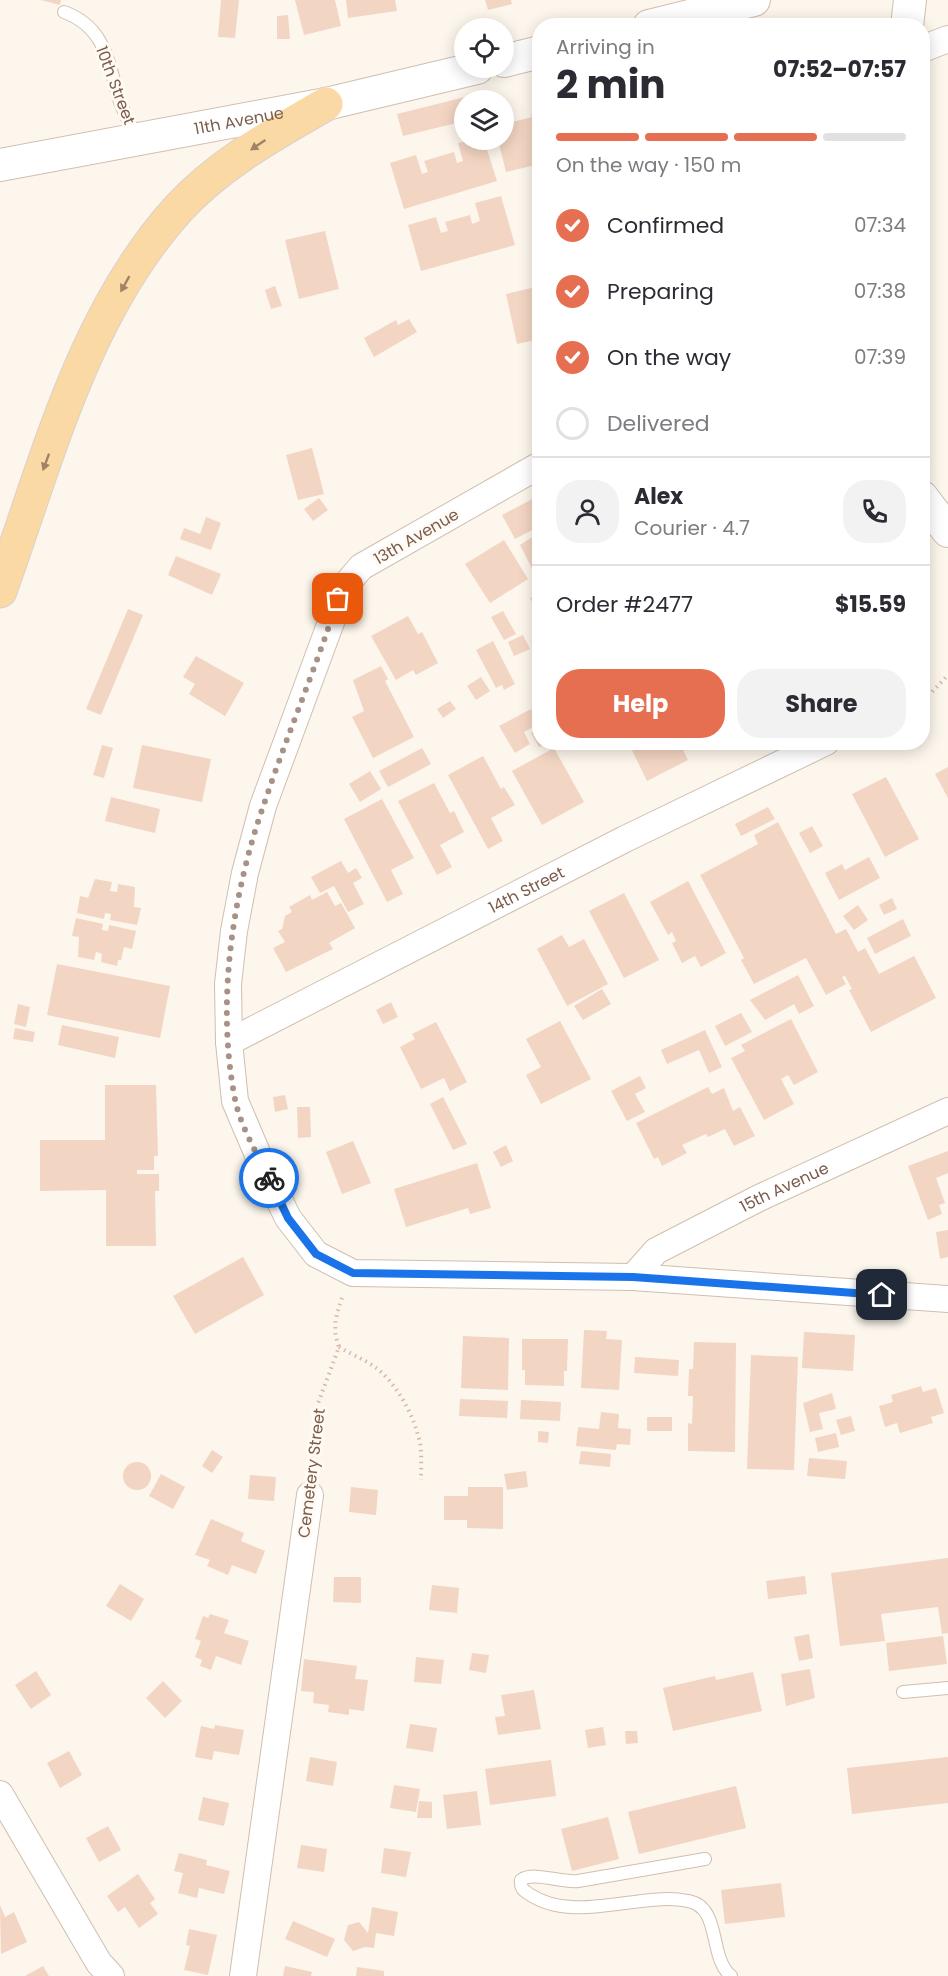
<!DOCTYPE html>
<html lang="en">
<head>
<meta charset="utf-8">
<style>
	:root { --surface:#fff; --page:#f2f2f3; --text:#2b2b33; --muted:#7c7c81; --line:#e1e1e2; --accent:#e76f51 }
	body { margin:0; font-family:Poppins,sans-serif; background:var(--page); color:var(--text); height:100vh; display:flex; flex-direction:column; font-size:22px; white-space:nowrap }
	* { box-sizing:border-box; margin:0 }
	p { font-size:20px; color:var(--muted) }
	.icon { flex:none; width:33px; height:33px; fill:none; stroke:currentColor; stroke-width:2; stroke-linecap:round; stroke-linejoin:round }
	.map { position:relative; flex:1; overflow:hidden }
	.drawer { position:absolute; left:532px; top:18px; width:398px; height:732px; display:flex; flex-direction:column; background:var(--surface); border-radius:24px; box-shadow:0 3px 15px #0003 }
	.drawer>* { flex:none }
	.controls { position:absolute; left:454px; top:18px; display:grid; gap:12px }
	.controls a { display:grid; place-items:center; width:60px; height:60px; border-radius:50%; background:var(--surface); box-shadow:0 3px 15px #0003; font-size:30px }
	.pin { position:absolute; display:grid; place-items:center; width:51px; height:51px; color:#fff; margin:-26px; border-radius:12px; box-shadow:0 3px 9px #0006 }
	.courier { position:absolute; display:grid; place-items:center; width:60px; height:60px; margin:-30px; border:4px solid #1a73e8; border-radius:50%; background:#fff; color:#222; box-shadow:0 2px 8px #0007 }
	.overview em { font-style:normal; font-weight:700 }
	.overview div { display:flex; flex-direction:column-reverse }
	.overview { display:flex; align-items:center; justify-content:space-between; height:102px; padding:0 24px }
	h1 { font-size:39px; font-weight:700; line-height:45px }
	.bar { display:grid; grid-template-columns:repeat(4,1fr); gap:9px 6px; align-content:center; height:72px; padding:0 24px }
	.bar i { height:8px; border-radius:4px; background:var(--line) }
	.bar .selected { background:var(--accent) }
	.bar p { grid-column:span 4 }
	.line { display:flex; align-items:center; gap:15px; padding:0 24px; border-top:2px solid var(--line) }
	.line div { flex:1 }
	.round { display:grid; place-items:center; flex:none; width:63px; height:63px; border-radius:24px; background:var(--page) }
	ol { padding:0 24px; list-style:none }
	li { display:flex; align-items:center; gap:18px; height:66px }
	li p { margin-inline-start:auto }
	li .icon { padding:6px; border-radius:50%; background:var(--accent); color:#fff; stroke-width:4 }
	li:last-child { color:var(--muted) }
	li i { width:33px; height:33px; border:3px solid var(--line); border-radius:50% }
	.action { display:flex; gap:12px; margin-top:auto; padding:12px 24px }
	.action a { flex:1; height:69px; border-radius:24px; background:var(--accent); color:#fff; font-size:24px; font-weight:700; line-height:69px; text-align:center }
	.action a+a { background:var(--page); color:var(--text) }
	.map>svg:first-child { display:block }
	.building { fill:#f3d5c3 }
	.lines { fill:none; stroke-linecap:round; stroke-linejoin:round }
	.service-casing { stroke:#d1beb0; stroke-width:14 }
	.minor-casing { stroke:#d1beb0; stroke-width:28 }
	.tertiary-casing { stroke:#d1beb0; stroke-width:34 }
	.primary-casing { stroke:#dad1cd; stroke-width:35 }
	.path { stroke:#d9b8a5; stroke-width:4; stroke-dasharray:1.5 4.5; stroke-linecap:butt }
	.service { stroke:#fff; stroke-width:12 }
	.minor { stroke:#fff; stroke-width:26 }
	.tertiary { stroke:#fff; stroke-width:32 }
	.primary { stroke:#fbd9a5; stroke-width:33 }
	.oneway { fill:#a18267 }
	.done { stroke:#a89285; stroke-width:6; stroke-dasharray:0 10.8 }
	.route { stroke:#1a73e8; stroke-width:8 }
	.labels { text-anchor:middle; stroke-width:6; stroke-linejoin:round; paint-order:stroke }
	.street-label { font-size:16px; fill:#7a5c4d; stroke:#fffaf3 }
</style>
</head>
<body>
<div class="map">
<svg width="948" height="1976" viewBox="0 0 948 1976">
	<rect width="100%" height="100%" fill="#fdf6ec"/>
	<g class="building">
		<path d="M41,0H61L60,5Z"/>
		<path d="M221,0H239L235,38L218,37Z"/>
		<path d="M295,0H335L341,26L304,35Z"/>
		<path d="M346,0H395L397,11L348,18Z"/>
		<path d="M485,0H511L512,4L488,10Z"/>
		<path d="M288,15L290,39H277V16Z"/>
		<path d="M473,95L474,100H465V121L403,136L397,114Z"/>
		<path d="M540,111V164L506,172L498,140H504V124L532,117L531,114Z"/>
		<path d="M470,140H484L497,181L404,209L390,163L416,155L422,174L428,172L424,161L454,152L457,163L463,161L458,143Z"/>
		<path d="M501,196L515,245L421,271L408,225L436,217L441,233L448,231L445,222L470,215L472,224L480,221L475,203Z"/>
		<path d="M325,231L339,289L299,299L285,240Z"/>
		<path d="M275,286L282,306L271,309L265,290Z"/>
		<path d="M540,286V339L517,344L506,294Z"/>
		<path d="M409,319L417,332L374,357L364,338L396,320L398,325Z"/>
		<path d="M312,448L324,494L298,500L286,455Z"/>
		<path d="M540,495V526L515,539L502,515Z"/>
		<path d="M319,498L328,510L313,521L304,509Z"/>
		<path d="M206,517L221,523L211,550L180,539L184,528L200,534Z"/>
		<path d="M540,532L538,554L540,584L520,545Z"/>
		<path d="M504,540L528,579L490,603L465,564Z"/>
		<path d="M176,556L221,574L212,595L168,575Z"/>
		<path d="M540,593V618L530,598Z"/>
		<path d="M128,609L143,615L101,715L86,709Z"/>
		<path d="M503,611L516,634L504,640L491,617Z"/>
		<path d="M408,616L418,634L422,632L438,663L416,675L413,670L396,680L371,636Z"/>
		<path d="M523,635L530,649L514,656L508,642Z"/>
		<path d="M493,641L515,684L504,690L502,685L496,688L476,650Z"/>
		<path d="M196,656L244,683L225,716L189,694L195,684L183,677Z"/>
		<path d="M381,666L388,679L385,681L414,737L373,758L352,717L364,711L353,680Z"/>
		<path d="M481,677L490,691L476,700L467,686Z"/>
		<path d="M450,701L456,709L443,718L437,709Z"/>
		<path d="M531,709L539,724L524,732L530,744L515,753L499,726Z"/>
		<path d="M540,728V742H548L539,747L531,733Z"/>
		<path d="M568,742H582L572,748Z"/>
		<path d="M628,742H679L688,760L647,781Z"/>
		<path d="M102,745L113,748L104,778L93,775Z"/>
		<path d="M142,745L211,759L202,802L133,788Z"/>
		<path d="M422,748L431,764L388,787L379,771Z"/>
		<path d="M554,748L584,802L542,825L512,771Z"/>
		<path d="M483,756L501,789L504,787L515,805L491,818L503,841L488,849L448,775Z"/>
		<path d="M948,767V798L935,774Z"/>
		<path d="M370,771L381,789L360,802L349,784Z"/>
		<path d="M886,777L919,839L885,857L852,794Z"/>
		<path d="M434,783L450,813L454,811L464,832L440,845L452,867L437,875L398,801Z"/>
		<path d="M111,797L160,809L155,833L105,821Z"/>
		<path d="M382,799L414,858L391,870L403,894L387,902L344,819Z"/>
		<path d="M768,807L775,819L741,836L735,824Z"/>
		<path d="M778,822L836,934L846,929L858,952L865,948L879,974L914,956L936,998L871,1032L849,990L852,989L845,976L842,977L846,984L826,995L806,958L754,984L741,960L744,958L700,875L758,844L754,835Z"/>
		<path d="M812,826L823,846L810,853L799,833Z"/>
		<path d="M869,857L880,878L839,900L825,873L842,864L845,870Z"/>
		<path d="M341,861L348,873L356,868L362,878L353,883L364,904L348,912L334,886L320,893L311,877Z"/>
		<path d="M95,879L112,882L110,891L117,892L118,884L135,887L134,907L141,908L137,925L110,920L111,914L105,913L104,919L77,913L80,896L88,898Z"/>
		<path d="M688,881L726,953L701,967L695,956L682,963L672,943L676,941L672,932L668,935L650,902Z"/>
		<path d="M327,892L335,906L341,903L355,928L329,943L333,949L286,972L273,948L285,942L278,931L282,929L285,916L292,912L289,907L310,895L312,900Z"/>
		<path d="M624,893L659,960L624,978L589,911Z"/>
		<path d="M892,898L897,909L884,915L879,905Z"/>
		<path d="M858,905L868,920L854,930L843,916Z"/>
		<path d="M76,918L103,924L102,930L108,931L109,925L136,931L132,949L124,947L121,960H118L117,966L101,962L102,954L96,952L94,960L78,957L79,937L72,936Z"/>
		<path d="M903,919L911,936L875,954L867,938Z"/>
		<path d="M562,935L569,947L584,939L608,984L567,1006L537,949Z"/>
		<path d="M57,964L170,986L160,1038L47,1015Z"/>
		<path d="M798,975L814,1006L799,1014L794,1004L765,1020L750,1000Z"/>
		<path d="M602,989L611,1004L583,1020L574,1006Z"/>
		<path d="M391,1002L398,1017L383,1024L376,1010Z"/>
		<path d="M18,1004L30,1007L26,1027L14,1024Z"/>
		<path d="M741,1013L752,1032L725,1046L715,1026Z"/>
		<path d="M791,1019L818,1072L794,1085L788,1075L781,1079L794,1104L764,1120L731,1058L745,1051L741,1045Z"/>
		<path d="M560,1021L591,1079L541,1104L526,1075L541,1067L526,1039Z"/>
		<path d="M436,1022L467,1082L450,1091L444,1078L421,1089L400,1047L415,1039L412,1034Z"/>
		<path d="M62,1025L119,1037L115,1058L58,1045Z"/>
		<path d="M15,1028L35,1032L33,1042L13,1039Z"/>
		<path d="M705,1030L722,1067L709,1073L699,1050L667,1064L661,1050Z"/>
		<path d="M640,1076L646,1088L635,1094L645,1112L627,1121L611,1091Z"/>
		<path d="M105,1085H156L158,1156H154V1170H137V1174H159V1191H155L156,1246H106V1190L40,1191V1140H105Z"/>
		<path d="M708,1087L712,1094L724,1088L733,1111L740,1107L755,1136L734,1146L725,1129L708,1137L706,1134L682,1145L687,1153L662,1166L658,1157L654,1159L636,1123Z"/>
		<path d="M285,1095L288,1109L275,1112L273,1097Z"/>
		<path d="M443,1097L467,1144L453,1150L430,1104Z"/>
		<path d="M297,1107H310L311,1137L298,1138Z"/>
		<path d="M353,1141L371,1183L342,1194L326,1152Z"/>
		<path d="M506,1145L513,1161L501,1167L493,1152Z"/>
		<path d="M948,1151V1173L936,1178L945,1203L939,1205L942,1214L928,1220L908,1166Z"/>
		<path d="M477,1163L491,1208L470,1214L468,1208L406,1227L394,1189Z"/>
		<path d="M948,1230V1257L940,1259L936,1232Z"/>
		<path d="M243,1257L264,1295L195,1334L173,1296Z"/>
		<path d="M584,1330L607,1331L606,1339L622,1340L619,1390L581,1388Z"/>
		<path d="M804,1332L855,1335L853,1371L802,1368Z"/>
		<path d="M463,1336L509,1338L508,1390L461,1388Z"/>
		<path d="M522,1339H568L567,1371H564V1386L525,1385V1370H522Z"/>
		<path d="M694,1342L736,1343L735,1452L688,1451V1423L692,1424L693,1396H688L689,1369H693Z"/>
		<path d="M751,1355L798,1357L794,1470L747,1469Z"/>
		<path d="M635,1357L679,1360L678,1376L634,1373Z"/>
		<path d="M921,1386L923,1392L936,1388L944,1413L931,1417L933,1423L900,1433L897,1423L885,1427L879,1406L893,1402L891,1395Z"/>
		<path d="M832,1393L836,1409L819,1413L823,1429L810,1432L803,1403Z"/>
		<path d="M460,1399L508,1401L507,1418L459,1416Z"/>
		<path d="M521,1400L561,1402L560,1421L520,1419Z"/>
		<path d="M601,1412L619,1414L618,1428L631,1429L630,1445L617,1444L616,1450L576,1446L578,1427L599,1429Z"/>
		<path d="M851,1416L855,1431L841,1435L836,1420Z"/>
		<rect x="647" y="1417" width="25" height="14"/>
		<path d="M538,1431L549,1432L548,1443L538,1442Z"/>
		<path d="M836,1433L839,1447L818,1452L815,1438Z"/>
		<path d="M212,1450L223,1457L212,1473L202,1466Z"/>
		<path d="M581,1451L611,1454L610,1467L579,1464Z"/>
		<path d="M809,1458L847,1461L845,1479L807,1476Z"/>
		<circle cx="137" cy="1476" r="14"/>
		<path d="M526,1471L528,1487L507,1490L504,1474Z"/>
		<path d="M161,1474L185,1487L173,1509L149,1496Z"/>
		<path d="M250,1475L276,1477L274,1501L248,1499Z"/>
		<path d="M351,1487L378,1490L376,1515L349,1512Z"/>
		<path d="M468,1487H503V1529L467,1528V1520H444V1496H468Z"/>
		<path d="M211,1519L244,1533L241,1541L265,1551L256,1574L232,1565L228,1575L207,1566L210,1560L195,1555Z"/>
		<path d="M948,1558V1633L942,1634L938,1607L881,1614L885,1641L840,1646L831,1573Z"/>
		<path d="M805,1576L807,1594L768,1599L766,1581Z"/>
		<path d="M334,1577H361V1603L333,1602Z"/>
		<path d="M120,1584L144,1599L131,1621L106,1606Z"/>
		<path d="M432,1585L459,1588L457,1613L429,1610Z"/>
		<path d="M210,1614L229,1620L224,1633L249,1641L241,1665L216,1656L211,1670L200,1666L202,1660L195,1657L201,1641L195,1639L203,1616L208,1618Z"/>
		<path d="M809,1634L813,1658L799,1661L794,1637Z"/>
		<path d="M943,1636L947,1664L889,1671L886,1643Z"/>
		<path d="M472,1653L489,1655L486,1673L469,1670Z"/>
		<path d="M416,1657L444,1660L441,1684L414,1682Z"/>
		<path d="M304,1659L357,1666L355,1679L368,1680L364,1711L349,1709V1715L328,1712L329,1705L313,1703L314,1692L301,1691Z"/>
		<path d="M810,1669L815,1698L786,1706L781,1674Z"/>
		<path d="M36,1671L51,1695L31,1709L15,1685Z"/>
		<path d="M753,1672L762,1711L673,1731L663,1688L715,1676L716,1680Z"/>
		<path d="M163,1681L182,1701L165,1718L146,1698Z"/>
		<path d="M534,1690L541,1729L498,1735L495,1717L505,1716L501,1695Z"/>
		<path d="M410,1724L437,1728L433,1752L406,1748Z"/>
		<path d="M215,1725L244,1730L239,1755L214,1751L212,1760L195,1757L201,1726L214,1729Z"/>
		<path d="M603,1727L606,1745L588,1748L585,1730Z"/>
		<path d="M625,1731H637L638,1743L626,1744Z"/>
		<path d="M69,1751L82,1775L60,1788L47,1763Z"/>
		<path d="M310,1757L337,1762L333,1786L306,1781Z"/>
		<path d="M948,1757V1803L852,1814L847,1768Z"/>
		<path d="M551,1760L556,1796L490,1805L485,1769Z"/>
		<path d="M394,1785L420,1789L416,1812L390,1808Z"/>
		<path d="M736,1786L746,1828L639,1854L628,1812Z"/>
		<path d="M477,1791L481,1825L447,1829L443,1795Z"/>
		<path d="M203,1797L229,1803L224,1826L198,1820Z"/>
		<path d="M419,1801L432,1802V1818H417Z"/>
		<path d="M608,1817L619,1859L572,1871L561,1829Z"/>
		<path d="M108,1826L121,1850L99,1862L86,1838Z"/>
		<path d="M301,1845L327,1849L324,1872L297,1868Z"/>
		<path d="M384,1848L411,1852L406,1877L381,1873Z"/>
		<path d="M179,1853L207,1860L206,1865L230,1871L224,1894L199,1888L197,1898L178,1893L183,1873L174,1871Z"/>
		<path d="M138,1874L155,1899L150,1903L158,1914L139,1928L125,1907L118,1912L107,1896Z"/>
		<path d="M781,1883L785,1917L725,1924L721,1890Z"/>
		<path d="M0,1905L5,1917L14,1912L27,1942L1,1954Z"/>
		<path d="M372,1907L398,1912L394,1936L376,1933L374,1948L365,1947L353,1951L344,1940L348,1925L359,1922L368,1933Z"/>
		<path d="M293,1921L335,1939L327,1957L285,1939Z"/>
		<path d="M189,1929L217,1935L208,1975L184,1970L190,1946L186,1945Z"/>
		<path d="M43,1966L49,1976H25Z"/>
		<path d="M285,1966L312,1972L311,1976H283Z"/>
		<path d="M357,1967L384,1971V1976H356Z"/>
	</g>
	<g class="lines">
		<defs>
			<g id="service">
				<path d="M64,12C105,27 108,61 119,99C123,112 131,125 137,138"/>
				<path d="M903,1692L948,1688"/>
				<path d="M705,1859L578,1881C561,1883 534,1871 521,1880C520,1888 523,1890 529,1894C575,1925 640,1891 688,1901C722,1907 708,1957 731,1976"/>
			</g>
			<g id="minor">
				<path d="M922,49L948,39"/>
				<path d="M540,465L361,567L344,587L263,806L245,873L234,931L228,984L229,1042L235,1101L261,1162L288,1218L316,1254L353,1273L633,1277L948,1299"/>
				<path id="s1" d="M229,1042L625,839L826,742"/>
				<path id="s2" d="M633,1277L656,1251L759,1198L948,1111"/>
				<path d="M0,1794L99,1963L111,1976"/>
				<path d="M243,1976L310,1495"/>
			</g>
			<g id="tertiary">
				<path d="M649,26L754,0"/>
				<path d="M907,26L910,0"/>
				<path d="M504,61L540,52"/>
				<path id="s3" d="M0,165L326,104L477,68"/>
				<path d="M922,497L948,531"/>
			</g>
			<path id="primary" d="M0,591C47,461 83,314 178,209C219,164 274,134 326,104"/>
		</defs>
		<use href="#service" class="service-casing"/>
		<use href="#minor" class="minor-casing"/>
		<use href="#tertiary" class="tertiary-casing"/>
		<use href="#primary" class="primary-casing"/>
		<g class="path">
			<path d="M922,698L932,692L948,675"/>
			<path d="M339,1347C349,1353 361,1358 372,1365C396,1381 414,1415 420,1443C422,1455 421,1468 421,1480"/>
			<path d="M312,1468L317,1406L339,1347C332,1329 336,1315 342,1298"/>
		</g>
		<use href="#service" class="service"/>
		<use href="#minor" class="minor"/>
		<use href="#tertiary" class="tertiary"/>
		<use href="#primary" class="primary"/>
	</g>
	<defs><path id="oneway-solid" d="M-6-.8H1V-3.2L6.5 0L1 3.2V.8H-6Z" transform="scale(1.5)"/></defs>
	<g class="oneway">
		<use href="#oneway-solid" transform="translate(258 145) rotate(146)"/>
		<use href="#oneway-solid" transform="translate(125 284) rotate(119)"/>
		<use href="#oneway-solid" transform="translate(46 462) rotate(110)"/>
	</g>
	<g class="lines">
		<path class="done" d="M269,1178C258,1156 239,1123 235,1099C216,1004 232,895 264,804C287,735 316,668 338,599"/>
		<path class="route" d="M269,1178L288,1218L316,1254L353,1273L633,1277L882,1295"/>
	</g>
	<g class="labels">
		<g class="street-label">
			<text transform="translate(116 85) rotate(69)" y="6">10th Street</text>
			<text dy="6" stroke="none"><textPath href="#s3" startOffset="243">11th Avenue</textPath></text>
			<text transform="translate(416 536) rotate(-30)" y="6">13th Avenue</text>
			<text dy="6" stroke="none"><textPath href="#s1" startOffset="334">14th Street</textPath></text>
			<text dy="6" stroke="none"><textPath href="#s2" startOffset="178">15th Avenue</textPath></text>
			<text transform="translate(311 1473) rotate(-83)" y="6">Cemetery Street</text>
		</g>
	</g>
</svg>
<div class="controls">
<a><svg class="icon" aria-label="locate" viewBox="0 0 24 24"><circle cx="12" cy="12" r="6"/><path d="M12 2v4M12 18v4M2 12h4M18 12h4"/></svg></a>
<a><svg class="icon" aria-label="layers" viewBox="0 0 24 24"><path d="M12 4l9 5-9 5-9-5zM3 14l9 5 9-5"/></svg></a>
</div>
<div class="pin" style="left:338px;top:599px;background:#ea580c"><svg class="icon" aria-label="bag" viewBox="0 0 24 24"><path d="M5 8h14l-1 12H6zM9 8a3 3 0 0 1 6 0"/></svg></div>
<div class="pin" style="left:882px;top:1295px;background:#1f2937"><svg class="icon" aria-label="home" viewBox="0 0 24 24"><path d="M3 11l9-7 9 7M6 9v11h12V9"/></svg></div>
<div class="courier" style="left:269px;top:1178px"><svg class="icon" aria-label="bike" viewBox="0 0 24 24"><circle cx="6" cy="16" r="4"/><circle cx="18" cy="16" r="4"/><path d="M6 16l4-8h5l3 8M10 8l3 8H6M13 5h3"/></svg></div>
<section class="drawer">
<div class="overview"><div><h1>2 min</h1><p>Arriving in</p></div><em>07:52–07:57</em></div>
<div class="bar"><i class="selected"></i><i class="selected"></i><i class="selected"></i><i></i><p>On the way · 150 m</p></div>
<ol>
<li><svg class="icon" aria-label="check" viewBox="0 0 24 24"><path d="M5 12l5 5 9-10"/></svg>Confirmed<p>07:34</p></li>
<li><svg class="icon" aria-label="check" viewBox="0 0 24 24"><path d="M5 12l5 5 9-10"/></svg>Preparing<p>07:38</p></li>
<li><svg class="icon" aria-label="check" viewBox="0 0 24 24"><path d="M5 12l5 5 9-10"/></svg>On the way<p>07:39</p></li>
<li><i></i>Delivered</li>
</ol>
<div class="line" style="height:108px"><a class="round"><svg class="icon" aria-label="person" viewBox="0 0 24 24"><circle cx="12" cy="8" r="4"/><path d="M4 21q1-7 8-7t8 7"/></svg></a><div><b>Alex</b><p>Courier · 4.7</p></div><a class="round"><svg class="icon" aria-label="phone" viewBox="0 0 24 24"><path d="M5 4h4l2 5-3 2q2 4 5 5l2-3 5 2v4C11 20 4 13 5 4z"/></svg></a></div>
<div class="line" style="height:78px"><div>Order #2477</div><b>$15.59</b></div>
<div class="action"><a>Help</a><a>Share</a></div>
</section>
</div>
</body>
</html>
